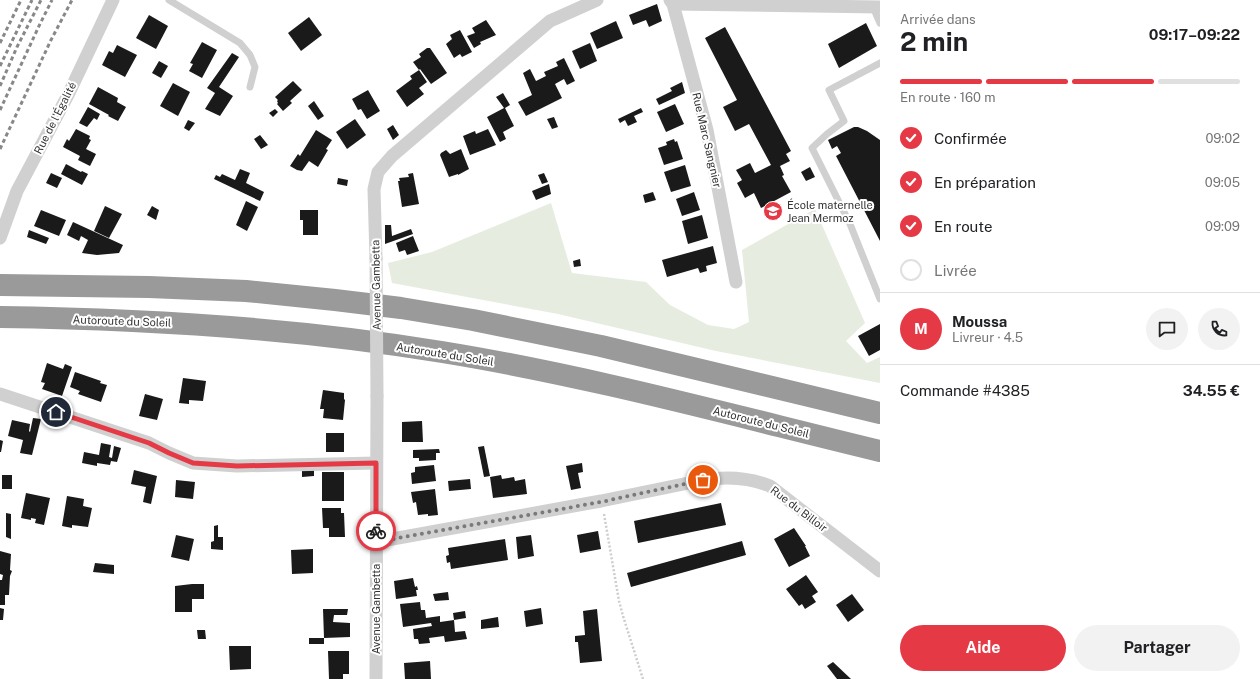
<!DOCTYPE html>
<html lang="fr">
<head>
<meta charset="utf-8">
<style>
	:root { --surface:#fff; --page:#f2f2f2; --text:#202124; --muted:#757577; --line:#e0e0e0; --accent:#e63946 }
	body { margin:0; font-family:"Public Sans",sans-serif; background:var(--page); color:var(--text); height:100vh; display:flex; flex-direction:column; font-size:15px; white-space:nowrap }
	* { box-sizing:border-box; margin:0 }
	p { font-size:13px; color:var(--muted) }
	.icon { flex:none; width:22px; height:22px; fill:none; stroke:currentColor; stroke-width:2; stroke-linecap:round; stroke-linejoin:round }
	.map { position:relative; flex:1; overflow:hidden }
	.panel { display:flex; flex-direction:column; background:var(--surface); width:380px }
	.panel>* { flex:none }
	.pin { position:absolute; display:grid; place-items:center; width:34px; height:34px; color:#fff; margin:-17px; border:2px solid #fff; border-radius:50%; box-shadow:0 1px 4px #0007 }
	.courier { position:absolute; display:grid; place-items:center; width:40px; height:40px; margin:-20px; border:3px solid #e63946; border-radius:50%; background:#fff; color:#222; box-shadow:0 1px 5px #0007 }
	.summary em { font-style:normal; font-weight:700 }
	.summary div { display:flex; flex-direction:column-reverse }
	.summary { display:flex; align-items:center; justify-content:space-between; height:68px; padding:0 20px }
	h1 { font-size:26px; font-weight:700; line-height:30px }
	.bar { display:grid; grid-template-columns:repeat(4,1fr); gap:6px 4px; align-content:center; height:48px; padding:0 20px }
	.bar i { height:5px; border-radius:3px; background:var(--line) }
	.bar .selected { background:var(--accent) }
	.bar p { grid-column:span 4 }
	.line { display:flex; align-items:center; gap:10px; padding:0 20px; border-top:1px solid var(--line) }
	.line div { flex:1 }
	.round { display:grid; place-items:center; flex:none; width:42px; height:42px; border-radius:21px; background:var(--page) }
	ol { padding:0 20px; list-style:none }
	li { display:flex; align-items:center; gap:12px; height:44px }
	li p { margin-inline-start:auto }
	li .icon { padding:4px; border-radius:50%; background:var(--accent); color:#fff; stroke-width:4 }
	li:last-child { color:var(--muted) }
	li i { width:22px; height:22px; border:2px solid var(--line); border-radius:50% }
	.cta { display:flex; gap:8px; margin-top:auto; padding:8px 20px }
	.cta a { flex:1; height:46px; border-radius:24px; background:var(--accent); color:#fff; font-size:16px; font-weight:700; line-height:46px; text-align:center }
	.cta a+a { background:var(--page); color:var(--text) }
	main { display:flex; flex:1; min-height:0 }
	.map>svg:first-child { display:block }
	.green { fill:#e6ecdf }
	.building { fill:#1a1a1a }
	.lines { fill:none; stroke-linecap:round; stroke-linejoin:round }
	.path { stroke:#cdcdcd; stroke-width:2.5; stroke-dasharray:2 2; stroke-linecap:butt }
	.lane { stroke:#d0d0d0; stroke-width:7 }
	.street { stroke:#d0d0d0; stroke-width:13 }
	.highway { stroke:#9a9a9a; stroke-width:22 }
	.rail { stroke:#888; stroke-width:3; stroke-dasharray:4 3; stroke-linecap:butt }
	.street-bridge { stroke:#d0d0d0; stroke-width:13 }
	.done { stroke:#7a7a7a; stroke-width:4; stroke-dasharray:0 7.2 }
	.route { stroke:#e63946; stroke-width:5 }
	.labels { text-anchor:middle; stroke-width:4; stroke-linejoin:round; paint-order:stroke }
	.street-label { font-size:11px; fill:#333; stroke:#fff }
	.poi-label { font-size:11px; fill:#333; stroke:#fff; text-anchor:start }
</style>
</head>
<body>
<main>
<div class="map">
<svg width="880" height="679" viewBox="0 0 880 679">
	<rect width="100%" height="100%" fill="#fff"/>
	<path class="green" d="M551,203L572,273L646,282L670,305L708,325L734,329L749,322L742,250L815,209L865,323L846,341L867,363L880,357V383L716,351L558,314L392,283L388,263L432,252Z"/>
	<g class="building">
		<path d="M657,4L662,21L649,27L646,20L633,25L629,15Z"/>
		<path d="M149,15L168,26L156,49L136,38Z"/>
		<path d="M309,17L322,35L301,51L288,33Z"/>
		<path d="M486,20L496,35L480,42L481,44L474,48L467,36L475,33L472,28Z"/>
		<path d="M616,21L623,38L597,49L590,33Z"/>
		<path d="M866,23L877,46L839,68L828,44Z"/>
		<path d="M725,27L791,151L786,154L790,161L780,166L784,175L782,176L791,192L761,208L754,193L745,198L737,183L742,180L736,170L750,163L755,173L771,165L749,124L735,131L723,107L737,100L705,38Z"/>
		<path d="M460,30L472,52L462,57L460,54L454,58L446,44L452,39L450,35Z"/>
		<path d="M202,42L217,50L202,78L189,71L193,64L190,63Z"/>
		<path d="M590,43L597,61L580,69L572,51Z"/>
		<path d="M117,45L137,55L125,77L102,65L109,51L113,53Z"/>
		<path d="M427,48H430L447,73L431,84L420,69L419,70L413,62L421,57L419,54Z"/>
		<path d="M232,53L239,57L219,87L233,96L220,116L205,109L215,93L207,88Z"/>
		<path d="M564,58L575,81L567,85L564,79L555,84L562,98L526,116L518,102L532,95L523,73L530,69L536,81L546,76L544,72L558,66L556,62Z"/>
		<path d="M159,61L168,66L161,78L152,73Z"/>
		<path d="M419,70L427,82L419,88L424,94L407,107L396,91L412,79L410,76Z"/>
		<path d="M293,81L302,90L290,101L292,103L283,111L277,104L278,103L277,101L278,100L275,97Z"/>
		<path d="M682,82L685,93L659,105L656,99L672,91L670,88Z"/>
		<path d="M173,83L190,92L178,116L160,106Z"/>
		<path d="M98,87L118,98L117,102L126,107L118,121L108,116L109,115L89,104Z"/>
		<path d="M368,90L380,111L367,119L361,109L358,110L352,99Z"/>
		<path d="M503,93L510,105L505,108L514,126L503,132L506,139L500,142L487,117L504,108L496,97Z"/>
		<path d="M314,101L324,116L318,120L308,106Z"/>
		<path d="M675,104L684,124L666,132L657,112Z"/>
		<path d="M88,107L100,114L97,120L94,118L87,127L79,123Z"/>
		<path d="M641,108L643,112L634,116L637,122L628,126L625,120L620,123L618,119Z"/>
		<path d="M275,109L278,112L273,117L269,113Z"/>
		<path d="M554,117L558,127L552,129L547,119Z"/>
		<path d="M355,119L366,135L347,149L336,132Z"/>
		<path d="M188,120L195,123L189,131L184,128Z"/>
		<path d="M393,125L399,135L393,140L387,129Z"/>
		<path d="M854,127H858L867,131L880,140V241L836,156L841,153L837,146L832,149L828,140Z"/>
		<path d="M76,129L90,136L89,139L91,140L86,149L96,154L90,166L78,160L80,156L63,147L67,139L69,141Z"/>
		<path d="M488,129L496,145L470,155L463,136L475,131L476,134Z"/>
		<path d="M316,130L332,140L326,149L328,150L318,167L309,161L302,171L297,170L290,166L298,154L300,156Z"/>
		<path d="M260,135L268,145L261,149L254,139Z"/>
		<path d="M674,139L675,142L677,141L683,159L664,165L658,148L667,145L666,142Z"/>
		<path d="M461,149L469,169L458,175V174L449,177L440,155L441,153L446,150L450,154Z"/>
		<path d="M66,164L81,172L82,171L88,174L82,185L61,174Z"/>
		<path d="M685,165L691,186L671,192L664,172Z"/>
		<path d="M810,167L815,177L806,181L801,172Z"/>
		<path d="M240,169L250,173L246,183L264,192L260,201L214,179L216,175L220,177L222,174L235,180Z"/>
		<path d="M51,173L62,178L57,188L46,183Z"/>
		<path d="M413,173L419,204L402,207L398,181H400L399,178L409,177L408,174Z"/>
		<path d="M544,173L548,182L542,184L538,175Z"/>
		<path d="M338,178L348,180L347,186L337,184Z"/>
		<path d="M549,184L551,194L536,200L532,191Z"/>
		<path d="M653,192L656,200L645,203L643,195Z"/>
		<path d="M694,192L700,210L682,216L676,199Z"/>
		<path d="M246,201L258,207L247,231L236,225Z"/>
		<path d="M105,206L122,214L109,238L94,231Z"/>
		<path d="M152,206L159,210L156,220L147,215Z"/>
		<path d="M41,210L66,220L59,236L34,226Z"/>
		<path d="M300,210H318V235H303V220H300Z"/>
		<path d="M702,215L708,238L688,244L682,221Z"/>
		<path d="M73,222L123,245L119,253L97,255L82,253L88,240L81,236L79,241L67,235Z"/>
		<path d="M385,225H391L392,236L411,229L413,234L385,244Z"/>
		<path d="M29,230L49,238L46,244L27,237Z"/>
		<path d="M413,236L419,251L407,255L405,250L399,252L396,243Z"/>
		<path d="M713,246L717,263L706,266L707,271L700,273L698,268L667,277L662,260Z"/>
		<path d="M580,259L581,266L574,267L573,261Z"/>
		<path d="M880,324V350L869,356L858,336Z"/>
		<path d="M47,363L63,369L65,364L72,367L62,396L42,389L45,383L41,382Z"/>
		<path d="M75,372L101,381L100,383L107,385L101,402L78,394L80,391L70,387Z"/>
		<path d="M183,378L206,381L203,401L189,400V404L179,403Z"/>
		<path d="M323,390L344,393V399L345,400L343,420L323,418L324,409H320Z"/>
		<path d="M145,394L163,399L157,420L139,416Z"/>
		<path d="M33,418L41,419L32,455L20,453L23,440L8,436L12,420L30,424L29,431L30,432Z"/>
		<path d="M422,421L423,442H402V422Z"/>
		<rect x="326" y="433" width="18" height="19"/>
		<path d="M0,440L3,441L1,452H0Z"/>
		<path d="M101,443L111,445L109,457L112,458L114,446L121,448L117,462L111,461L110,465L97,463V466L82,463L84,452L99,455Z"/>
		<path d="M484,446L490,476L484,477L478,447Z"/>
		<path d="M439,449L440,453H436V460L419,461V458H413V450Z"/>
		<path d="M582,463L583,472L578,473L581,488L571,490L566,466Z"/>
		<path d="M434,465L436,481L412,484L411,473L415,472V467Z"/>
		<path d="M302,469H314V476L302,477Z"/>
		<path d="M134,470L157,476L151,504L143,502L146,487L131,484Z"/>
		<rect x="322" y="472" width="22" height="29"/>
		<rect x="2" y="475" width="10" height="14"/>
		<path d="M501,475L502,479L514,477L515,481L525,479L527,494L493,498L490,477Z"/>
		<path d="M470,479L471,489L449,491L448,481Z"/>
		<path d="M176,480L195,482L193,499L175,497Z"/>
		<path d="M435,489L438,515L428,516V514L418,515L416,502L413,503L411,492Z"/>
		<path d="M26,493L50,498L44,525L35,523L36,519L31,518V520L21,518Z"/>
		<path d="M67,496L84,499L83,506L92,508L88,527L72,525V528L62,526Z"/>
		<path d="M721,503L726,525L638,543L634,521Z"/>
		<path d="M322,508H341V513H344L345,537H329V528H323Z"/>
		<path d="M6,513L11,514V539L6,537Z"/>
		<path d="M218,525V537H223V550L211,549V542L214,541V526Z"/>
		<path d="M794,528L806,546H805L810,556L789,567L774,539Z"/>
		<path d="M598,531L601,549L580,553L577,535Z"/>
		<path d="M176,535L194,539L189,561L171,557Z"/>
		<path d="M531,535L534,556L518,559L516,537Z"/>
		<path d="M505,539L508,560L451,569L450,562L447,563L446,556L449,555L448,548Z"/>
		<path d="M742,541L746,555L631,587L627,573Z"/>
		<path d="M313,549V573L292,574L291,550Z"/>
		<path d="M0,551L11,554L10,570L12,571L10,576L9,595H5V605H0V580H2L3,575L0,574Z"/>
		<path d="M95,563L114,565V574L93,572Z"/>
		<path d="M806,575L818,592L812,596L816,602L805,609L802,604L799,606L786,589Z"/>
		<path d="M413,578L415,587L417,586L418,590H416L417,596L396,599L394,581Z"/>
		<path d="M192,584H204V599H192V612H175V586Z"/>
		<path d="M448,592L449,600L435,601L433,594Z"/>
		<path d="M852,594L864,610L848,622L836,605Z"/>
		<path d="M420,602L421,610H425L426,618L440,616V622L454,620L455,632L465,631L467,639L445,642L444,636L429,638L430,643L419,644L418,639H414L413,629L432,626L431,623L403,627L400,604Z"/>
		<path d="M0,608L4,609L3,620H0Z"/>
		<path d="M541,608L543,624L526,627L524,611Z"/>
		<path d="M323,609H348L347,615H334L333,622L350,623V637L324,638Z"/>
		<path d="M597,609L602,661L580,663L578,642H575V636L585,635L583,611Z"/>
		<path d="M465,611L466,618L454,620L453,613Z"/>
		<path d="M498,617L499,627L481,629V620Z"/>
		<path d="M197,630H205L206,639H198Z"/>
		<rect x="309" y="638" width="15" height="6"/>
		<path d="M229,646H251V669L230,670Z"/>
		<path d="M328,651H349V674H343V679H329Z"/>
		<path d="M430,661L431,679H405L404,663Z"/>
		<path d="M833,662L851,679H837L827,666Z"/>
	</g>
	<g class="lines">
		<path class="path" d="M604,514L619,601L623,616L643,679"/>
		<g class="lane">
			<path d="M169,0L240,43L250,55L255,67L250,87"/>
			<path d="M873,7L880,23"/>
			<path d="M880,63L829,90L844,121L827,134L812,148L850,224L880,299"/>
		</g>
		<g class="street">
			<path d="M670,0L673,4L707,130L736,282"/>
			<path d="M673,4L880,7"/>
			<path d="M0,238L17,191L68,95L113,0"/>
			<path d="M376,258L374,189L378,172L392,156L550,21L597,0"/>
			<path d="M0,394L149,443L169,453L193,463L237,466L376,463"/>
			<path d="M376,542L601,501L703,480C727,476 748,477 770,486L880,571"/>
			<path d="M376,679L377,396"/>
		</g>
		<g class="highway">
			<path d="M0,285L149,287L246,291L335,300L401,308L473,320L601,346L880,413"/>
			<path d="M0,317C148,319 296,328 442,352C590,376 735,416 880,451"/>
		</g>
		<g class="rail">
			<path d="M0,43L21,0"/>
			<path d="M0,66L32,0"/>
			<path d="M0,86L17,47L41,0"/>
			<path d="M0,110L39,26L52,0"/>
			<path d="M0,149L51,40L72,0"/>
		</g>
		<path class="street-bridge" d="M376,258L377,396"/>
	</g>
	<g class="lines">
		<path class="done" d="M376,531V542L601,502L703,480"/>
		<path class="route" d="M56,412L149,443L169,453L193,463L237,466L376,463V531"/>
	</g>
	<defs>
		<symbol id="school-disc" viewBox="-11 -11 22 22"><circle r="9.5" fill="#e63946" stroke="#fff"/><path d="M0-5L7-2L0 1L-7-2ZM-4 1L0 2.5L4 1V4Q0 6-4 4Z" fill="#fff"/></symbol>
	</defs>
	<g fill-rule="evenodd">
		<use href="#school-disc" x="762" y="200" width="22" height="22"/>
	</g>
	<g class="labels">
		<g class="street-label">
			<text transform="translate(55 118) rotate(-63)" y="4">Rue de l'Égalité</text>
			<text transform="translate(707 140) rotate(77)" y="4">Rue Marc Sangnier</text>
			<text transform="translate(376 285) rotate(-91)" y="4">Avenue Gambetta</text>
			<text transform="translate(122 321) rotate(2)" y="4">Autoroute du Soleil</text>
			<text transform="translate(445 354) rotate(9)" y="4">Autoroute du Soleil</text>
			<text transform="translate(761 422) rotate(14)" y="4">Autoroute du Soleil</text>
			<text transform="translate(799 509) rotate(37)" y="4">Rue du Billoir</text>
			<text transform="translate(376 609) rotate(-90)" y="4">Avenue Gambetta</text>
		</g>
		<g class="poi-label">
			<text x="787" y="209">École maternelle<tspan x="787" dy="13">Jean Mermoz</tspan></text>
		</g>
	</g>
</svg>
<div class="pin" style="left:703px;top:480px;background:#ea580c"><svg class="icon" aria-label="bag" viewBox="0 0 24 24"><path d="M5 8h14l-1 12H6zM9 8a3 3 0 0 1 6 0"/></svg></div>
<div class="pin" style="left:56px;top:412px;background:#1f2937"><svg class="icon" aria-label="home" viewBox="0 0 24 24"><path d="M3 11l9-7 9 7M6 9v11h12V9"/></svg></div>
<div class="courier" style="left:376px;top:531px"><svg class="icon" aria-label="bike" viewBox="0 0 24 24"><circle cx="6" cy="16" r="4"/><circle cx="18" cy="16" r="4"/><path d="M6 16l4-8h5l3 8M10 8l3 8H6M13 5h3"/></svg></div>
</div>
<section class="panel">
<div class="summary"><div><h1>2 min</h1><p>Arrivée dans</p></div><em>09:17–09:22</em></div>
<div class="bar"><i class="selected"></i><i class="selected"></i><i class="selected"></i><i></i><p>En route · 160 m</p></div>
<ol>
<li><svg class="icon" aria-label="check" viewBox="0 0 24 24"><path d="M5 12l5 5 9-10"/></svg>Confirmée<p>09:02</p></li>
<li><svg class="icon" aria-label="check" viewBox="0 0 24 24"><path d="M5 12l5 5 9-10"/></svg>En préparation<p>09:05</p></li>
<li><svg class="icon" aria-label="check" viewBox="0 0 24 24"><path d="M5 12l5 5 9-10"/></svg>En route<p>09:09</p></li>
<li><i></i>Livrée</li>
</ol>
<div class="line" style="height:72px"><b class="round" style="background:var(--accent);color:#fff">M</b><div><b>Moussa</b><p>Livreur · 4.5</p></div><a class="round"><svg class="icon" aria-label="chat" viewBox="0 0 24 24"><path d="M4 5h16v11H9l-5 4z"/></svg></a><a class="round"><svg class="icon" aria-label="phone" viewBox="0 0 24 24"><path d="M5 4h4l2 5-3 2q2 4 5 5l2-3 5 2v4C11 20 4 13 5 4z"/></svg></a></div>
<div class="line" style="height:52px"><div>Commande #4385</div><b>34.55 €</b></div>
<div class="cta"><a>Aide</a><a>Partager</a></div>
</section>
</main>
</body>
</html>
